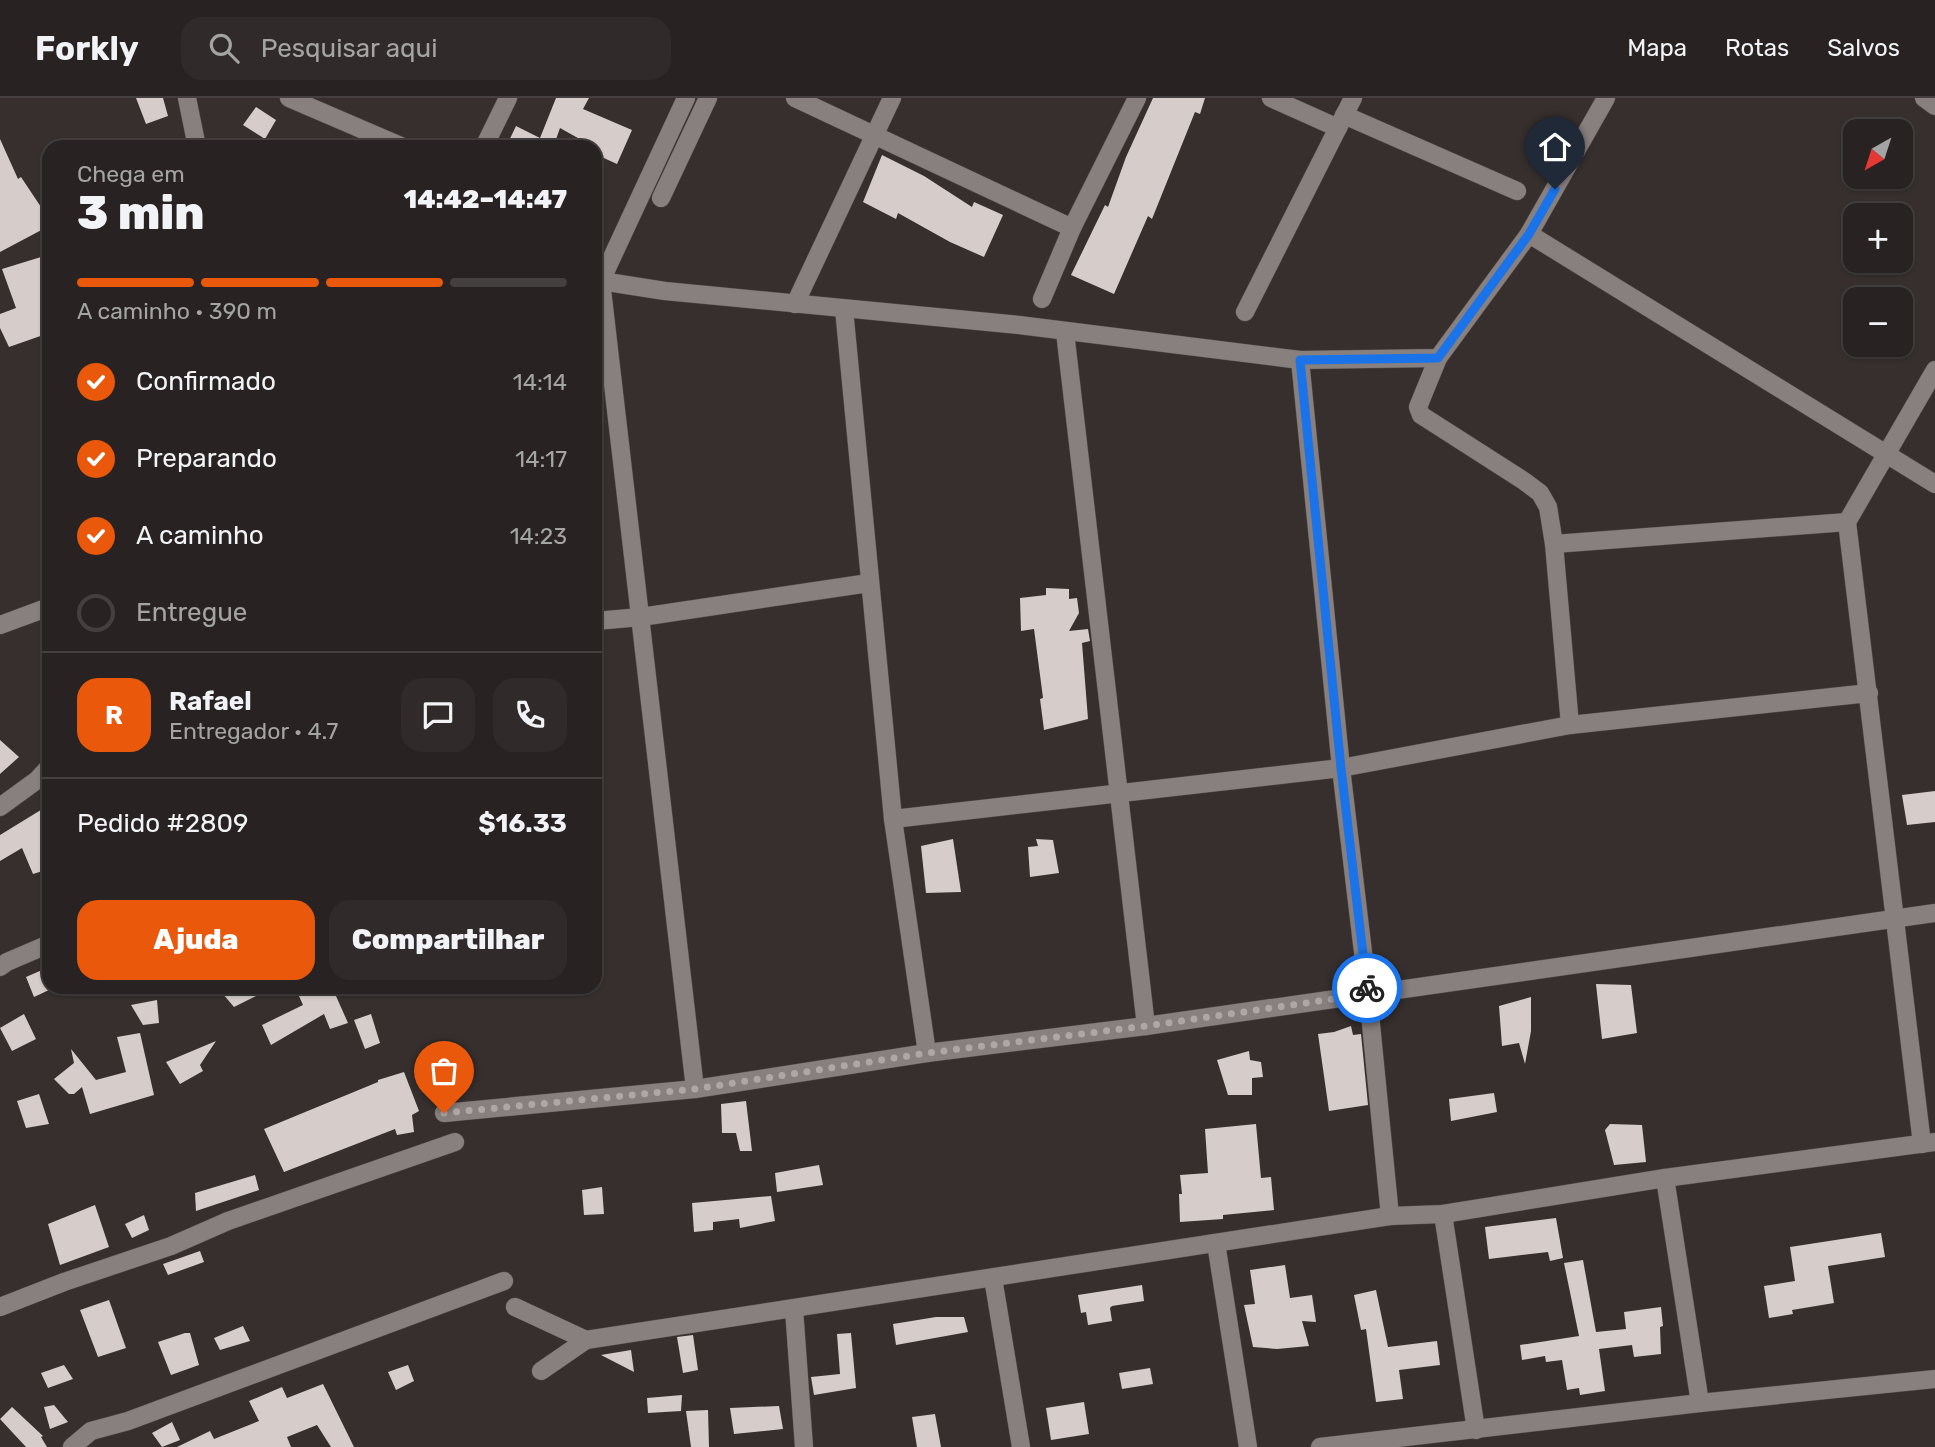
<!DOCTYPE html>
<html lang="pt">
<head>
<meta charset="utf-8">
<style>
	:root { --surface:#282322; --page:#302b2a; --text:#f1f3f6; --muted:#a5a4a5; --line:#444040; --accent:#ea580c }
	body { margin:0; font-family:Rubik,sans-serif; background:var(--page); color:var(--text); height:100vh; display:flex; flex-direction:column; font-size:26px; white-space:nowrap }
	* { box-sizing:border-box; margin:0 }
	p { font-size:23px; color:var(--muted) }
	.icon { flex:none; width:38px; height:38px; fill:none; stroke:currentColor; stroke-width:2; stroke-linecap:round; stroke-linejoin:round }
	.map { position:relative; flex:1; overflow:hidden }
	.drawer { position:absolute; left:42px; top:42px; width:560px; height:854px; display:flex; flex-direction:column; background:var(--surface); border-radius:21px; box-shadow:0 2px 5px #0004,0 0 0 2px var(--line) }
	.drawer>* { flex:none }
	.needle { width:46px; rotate:219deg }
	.controls { position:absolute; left:1843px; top:21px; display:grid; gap:14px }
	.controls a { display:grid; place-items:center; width:70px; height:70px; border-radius:14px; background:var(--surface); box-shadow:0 2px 5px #0004,0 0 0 2px var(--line); font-size:35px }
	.pin { position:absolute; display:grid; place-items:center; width:60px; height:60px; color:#fff; margin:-72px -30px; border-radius:50% 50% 50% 0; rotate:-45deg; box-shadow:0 0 7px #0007 }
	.pin .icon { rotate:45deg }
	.courier { position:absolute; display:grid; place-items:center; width:70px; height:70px; margin:-35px; border:5px solid #1a73e8; border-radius:50%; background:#fff; color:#222; box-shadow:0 2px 9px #0007 }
	.headline em { font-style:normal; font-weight:800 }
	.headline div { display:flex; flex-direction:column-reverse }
	.headline { display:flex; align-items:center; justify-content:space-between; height:119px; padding:0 35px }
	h1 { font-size:46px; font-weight:800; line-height:52px }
	.bar { display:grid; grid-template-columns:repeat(4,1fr); gap:10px 7px; align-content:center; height:84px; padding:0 35px }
	.bar i { height:9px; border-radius:5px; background:var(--line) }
	.bar .on { background:var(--accent) }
	.bar p { grid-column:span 4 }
	.line { display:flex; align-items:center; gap:18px; padding:0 35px; border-top:2px solid var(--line) }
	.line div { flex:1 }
	.round { display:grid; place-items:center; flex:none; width:74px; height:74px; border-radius:21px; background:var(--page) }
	ol { padding:0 35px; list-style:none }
	li { display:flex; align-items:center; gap:21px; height:77px }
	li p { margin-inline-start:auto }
	li .icon { padding:7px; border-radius:50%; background:var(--accent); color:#fff; stroke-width:4 }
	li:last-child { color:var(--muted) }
	li i { width:38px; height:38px; border:4px solid var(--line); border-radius:50% }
	.cta { display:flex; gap:14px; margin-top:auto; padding:14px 35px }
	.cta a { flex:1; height:80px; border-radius:21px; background:var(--accent); color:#fff; font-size:28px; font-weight:800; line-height:80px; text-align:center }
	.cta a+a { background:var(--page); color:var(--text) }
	header { display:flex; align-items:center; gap:42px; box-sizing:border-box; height:98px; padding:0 35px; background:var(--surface); border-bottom:2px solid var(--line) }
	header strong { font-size:33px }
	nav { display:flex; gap:38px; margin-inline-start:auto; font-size:24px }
	.search { width:490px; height:63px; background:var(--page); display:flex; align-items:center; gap:18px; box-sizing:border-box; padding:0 24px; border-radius:21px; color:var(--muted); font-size:26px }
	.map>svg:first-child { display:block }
	.building { fill:#d6cdca }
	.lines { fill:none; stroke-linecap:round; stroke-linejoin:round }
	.minor-casing { stroke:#534d4c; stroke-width:19 }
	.minor { stroke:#88807e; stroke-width:18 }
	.done { stroke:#ada7a6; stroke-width:7; stroke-dasharray:0 12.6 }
	.route { stroke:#1a73e8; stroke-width:9 }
</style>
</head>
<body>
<header>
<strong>Forkly</strong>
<div class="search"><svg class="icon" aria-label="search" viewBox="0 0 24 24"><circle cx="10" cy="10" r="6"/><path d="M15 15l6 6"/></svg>Pesquisar aqui</div>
<nav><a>Mapa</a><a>Rotas</a><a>Salvos</a></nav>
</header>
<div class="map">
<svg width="1935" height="1349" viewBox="0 0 1935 1349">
	<rect width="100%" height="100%" fill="#362f2d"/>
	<g class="building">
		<path d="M136,0H163L168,18L146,26Z"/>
		<path d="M556,0H589L583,11L632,32L617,66L595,56V49H583L585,44L560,30L554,47L558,49H506L516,28L540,40Z"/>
		<path d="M1153,0H1205L1200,16L1195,14L1152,121L1148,118L1114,196L1071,177L1105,107L1108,109L1126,59Z"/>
		<path d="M256,9L276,22L265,41L243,27Z"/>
		<path d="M0,41L18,81L21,79L49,121V128L0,154Z"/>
		<path d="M882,57L924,78L972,109L974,104L1003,117L984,159L950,144L898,115L896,121L863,104Z"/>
		<path d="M41,159L49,180V235L9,249L0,230V216L16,210L2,171Z"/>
		<path d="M1046,490L1069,491V501L1077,500L1079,515L1069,533L1088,531L1090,543L1082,545L1088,621L1044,632L1040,601L1043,600L1034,531L1021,533L1020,500L1046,497Z"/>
		<path d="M0,642L19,659L0,676Z"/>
		<path d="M1935,693V724L1907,727L1902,697Z"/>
		<path d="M49,707V735L42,738L49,761V771L33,776L22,750L0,763V737Z"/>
		<path d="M953,741L961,794L926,795L921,748Z"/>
		<path d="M1036,741L1053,742L1059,775L1030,779L1028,749L1038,748Z"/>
		<path d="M49,869V892L34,899L26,879Z"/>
		<path d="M1596,886L1631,887L1637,935L1602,941Z"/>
		<path d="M217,889H274L234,909Z"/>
		<path d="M295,889H332L348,925L330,931L324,916L271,947L262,927L303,907Z"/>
		<path d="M1531,899V933L1525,966L1519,945L1502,948L1499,908Z"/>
		<path d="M157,902L159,925L143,927L131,907Z"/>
		<path d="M24,916L36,941L12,953L0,930Z"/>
		<path d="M371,916L380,945L365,951L354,922Z"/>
		<path d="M1351,928L1353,937L1361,936L1368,1007L1329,1013L1318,936L1334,934Z"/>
		<path d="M140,935L154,997L90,1016L82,989L74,996H69L54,981L74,965L71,951L96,982L126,974L117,939Z"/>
		<path d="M216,943L200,967L203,973L180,986L166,964Z"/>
		<path d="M1249,953L1250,962L1261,964L1263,979L1252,980V997H1228L1217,962Z"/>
		<path d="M404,974L419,1013L412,1017L414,1034L397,1037L395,1031L284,1074L264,1031L378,984V982Z"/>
		<path d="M1494,995L1497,1014L1451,1023L1449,1001Z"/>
		<path d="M39,996L49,1026L26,1030L17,1003Z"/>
		<path d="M746,1003L752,1053H740L736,1035H722L721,1006Z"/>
		<path d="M1256,1026L1261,1080L1271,1079L1274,1112L1223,1117V1121L1180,1124L1179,1096H1182L1180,1077L1208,1075L1205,1031Z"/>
		<path d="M1610,1026L1642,1027L1646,1064L1614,1067L1605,1032Z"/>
		<path d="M819,1067L823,1087L777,1094L775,1075Z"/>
		<path d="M255,1077L259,1092L196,1113L195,1095Z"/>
		<path d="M602,1089L604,1116L584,1117L582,1092Z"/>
		<path d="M771,1098L775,1123L740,1130L739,1121L713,1124V1132L694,1134L692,1105Z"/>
		<path d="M95,1107L109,1149L60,1167L48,1126Z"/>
		<path d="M144,1117L149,1132L132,1140L125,1126Z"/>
		<path d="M1556,1120L1563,1160L1550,1163L1548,1154L1489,1161L1485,1129Z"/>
		<path d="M1881,1135L1885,1159L1828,1168L1834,1205L1792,1212L1793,1216L1769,1220L1764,1188L1795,1183L1790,1149Z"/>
		<path d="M200,1153L204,1164L168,1177L163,1166Z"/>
		<path d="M1583,1162L1596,1234L1626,1231L1624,1214L1661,1209L1663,1228L1660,1229L1661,1256L1634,1259L1632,1247L1599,1251L1605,1293L1580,1297L1579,1290L1567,1292L1562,1262L1546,1264L1545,1258L1522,1262L1520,1247L1579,1238L1564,1165Z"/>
		<path d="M1285,1167L1290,1200L1312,1197L1316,1224L1302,1223L1309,1248L1277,1251L1253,1249L1244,1207L1255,1206L1250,1172Z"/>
		<path d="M1142,1187L1144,1203L1112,1208L1110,1210L1112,1223L1088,1227L1086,1214L1081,1215L1078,1197Z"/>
		<path d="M1376,1192L1388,1249L1437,1243L1440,1267L1399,1272L1403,1301L1376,1304L1366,1231L1361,1232L1354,1197Z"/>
		<path d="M109,1202L126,1250L98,1259L80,1212Z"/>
		<path d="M936,1219H964L968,1234L896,1247L893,1226Z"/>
		<path d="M243,1228L250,1243L220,1252L214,1240Z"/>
		<path d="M185,1235H190L199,1267L171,1277L158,1244Z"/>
		<path d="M851,1235L856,1290L814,1297L811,1279L840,1276L837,1236Z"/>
		<path d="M693,1237L698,1272L683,1275L677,1239Z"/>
		<path d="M631,1252L634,1274L601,1257Z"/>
		<path d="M64,1267L73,1281L48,1290L41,1275Z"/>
		<path d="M408,1267L414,1283L396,1292L388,1274Z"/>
		<path d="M1150,1270L1153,1286L1122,1291L1119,1275Z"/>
		<path d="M323,1286L354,1349H331L317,1327L287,1339L291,1349H177L210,1333L214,1341L259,1323L249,1303L282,1289L287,1300Z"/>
		<path d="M682,1297L681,1313L648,1315L647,1300Z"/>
		<path d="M1084,1304L1089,1336L1051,1342L1046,1310Z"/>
		<path d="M54,1307L68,1324L50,1331L44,1309Z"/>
		<path d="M779,1308L783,1331L734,1336L730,1310Z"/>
		<path d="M12,1309L43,1338L41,1339L47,1349H26L0,1321Z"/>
		<path d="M708,1312L709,1349H691L686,1313Z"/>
		<path d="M935,1316L941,1349H917L912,1319Z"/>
		<path d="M172,1324L180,1342L162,1349L152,1335Z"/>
	</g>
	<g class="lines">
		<defs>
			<g id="minor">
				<path d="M187,0L197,49"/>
				<path d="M289,0L403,49"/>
				<path d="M686,0L601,183L695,991"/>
				<path d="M795,0L1072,130"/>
				<path d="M1271,0L1338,30"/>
				<path d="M1924,0L1935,8"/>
				<path d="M1344,17L1517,93"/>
				<path d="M484,49L508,0"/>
				<path d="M661,100L708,0"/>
				<path d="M1529,136L1935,386"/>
				<path d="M595,187L601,183L665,193L1019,227L1300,262L1438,260L1529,136L1606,0"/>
				<path d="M1042,201L1072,130L1137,0"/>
				<path d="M795,206L892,0"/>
				<path d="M844,211L893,721L927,955"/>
				<path d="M1245,214L1353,0"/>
				<path d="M1065,234L1146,928"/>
				<path d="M1438,260L1418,309L1421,317L1524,383L1540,395L1548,409L1554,446L1570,627"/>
				<path d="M1300,262L1341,670L1368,896L1390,1118"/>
				<path d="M1554,446L1847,424"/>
				<path d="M595,523L641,519L869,485"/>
				<path d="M0,527L49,509"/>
				<path d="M0,709L37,682L49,669"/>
				<path d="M893,721L1341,670L1570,627L1869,595"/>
				<path d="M0,869L7,864L49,846"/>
				<path d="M444,1015L695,991L927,955L1146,928L1935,815"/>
				<path d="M1922,1046L1847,424L1935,272"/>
				<path d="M1665,1080L1700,1305"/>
				<path d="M1443,1116L1476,1332"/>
				<path d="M1216,1145L1248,1349"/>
				<path d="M993,1180L1021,1349"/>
				<path d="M0,1209L64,1184L171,1148L228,1123L455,1044"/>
				<path d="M515,1209L586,1242"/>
				<path d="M794,1211L804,1349"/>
				<path d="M541,1273L586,1242L1390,1118L1443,1116L1665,1080L1935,1044"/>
				<path d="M72,1349L91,1333L128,1323L504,1183"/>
				<path d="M1320,1349L1700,1305L1935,1281"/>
			</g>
		</defs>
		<use href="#minor" class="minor-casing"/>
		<use href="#minor" class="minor"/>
	</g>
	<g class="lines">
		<path class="done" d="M444,1015L695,991L927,955L1146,928L1368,896L1367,890"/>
		<path class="route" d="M1367,890L1341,670L1300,262L1438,260L1529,136L1555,91"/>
	</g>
</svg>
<div class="controls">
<a><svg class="needle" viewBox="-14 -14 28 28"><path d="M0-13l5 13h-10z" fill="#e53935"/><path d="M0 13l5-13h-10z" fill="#a5a4a5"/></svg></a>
<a>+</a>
<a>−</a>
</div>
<div class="pin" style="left:444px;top:1015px;background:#ea580c"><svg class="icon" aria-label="bag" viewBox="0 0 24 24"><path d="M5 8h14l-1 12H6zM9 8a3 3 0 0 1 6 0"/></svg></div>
<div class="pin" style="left:1555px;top:91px;background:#1f2937"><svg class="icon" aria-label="home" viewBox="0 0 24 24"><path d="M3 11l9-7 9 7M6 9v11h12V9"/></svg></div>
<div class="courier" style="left:1367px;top:890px"><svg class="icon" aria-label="bike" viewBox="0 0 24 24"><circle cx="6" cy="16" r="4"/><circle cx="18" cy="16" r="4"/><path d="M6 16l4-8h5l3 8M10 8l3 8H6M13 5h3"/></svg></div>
<section class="drawer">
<div class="headline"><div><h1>3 min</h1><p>Chega em</p></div><em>14:42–14:47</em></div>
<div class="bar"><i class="on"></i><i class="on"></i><i class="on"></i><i></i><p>A caminho · 390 m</p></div>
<ol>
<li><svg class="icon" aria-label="check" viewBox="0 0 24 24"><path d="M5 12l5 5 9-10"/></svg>Confirmado<p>14:14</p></li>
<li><svg class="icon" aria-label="check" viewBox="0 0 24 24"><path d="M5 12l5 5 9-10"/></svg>Preparando<p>14:17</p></li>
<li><svg class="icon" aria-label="check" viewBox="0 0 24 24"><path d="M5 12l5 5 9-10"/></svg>A caminho<p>14:23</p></li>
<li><i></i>Entregue</li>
</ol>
<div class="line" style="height:126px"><b class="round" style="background:var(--accent);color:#fff">R</b><div><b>Rafael</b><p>Entregador · 4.7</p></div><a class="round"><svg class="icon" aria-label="chat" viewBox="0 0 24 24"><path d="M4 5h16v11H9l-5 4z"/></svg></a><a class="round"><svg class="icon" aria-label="phone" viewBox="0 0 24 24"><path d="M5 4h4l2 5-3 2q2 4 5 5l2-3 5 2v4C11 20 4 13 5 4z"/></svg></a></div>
<div class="line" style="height:91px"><div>Pedido #2809</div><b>$16.33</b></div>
<div class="cta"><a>Ajuda</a><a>Compartilhar</a></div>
</section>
</div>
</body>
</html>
